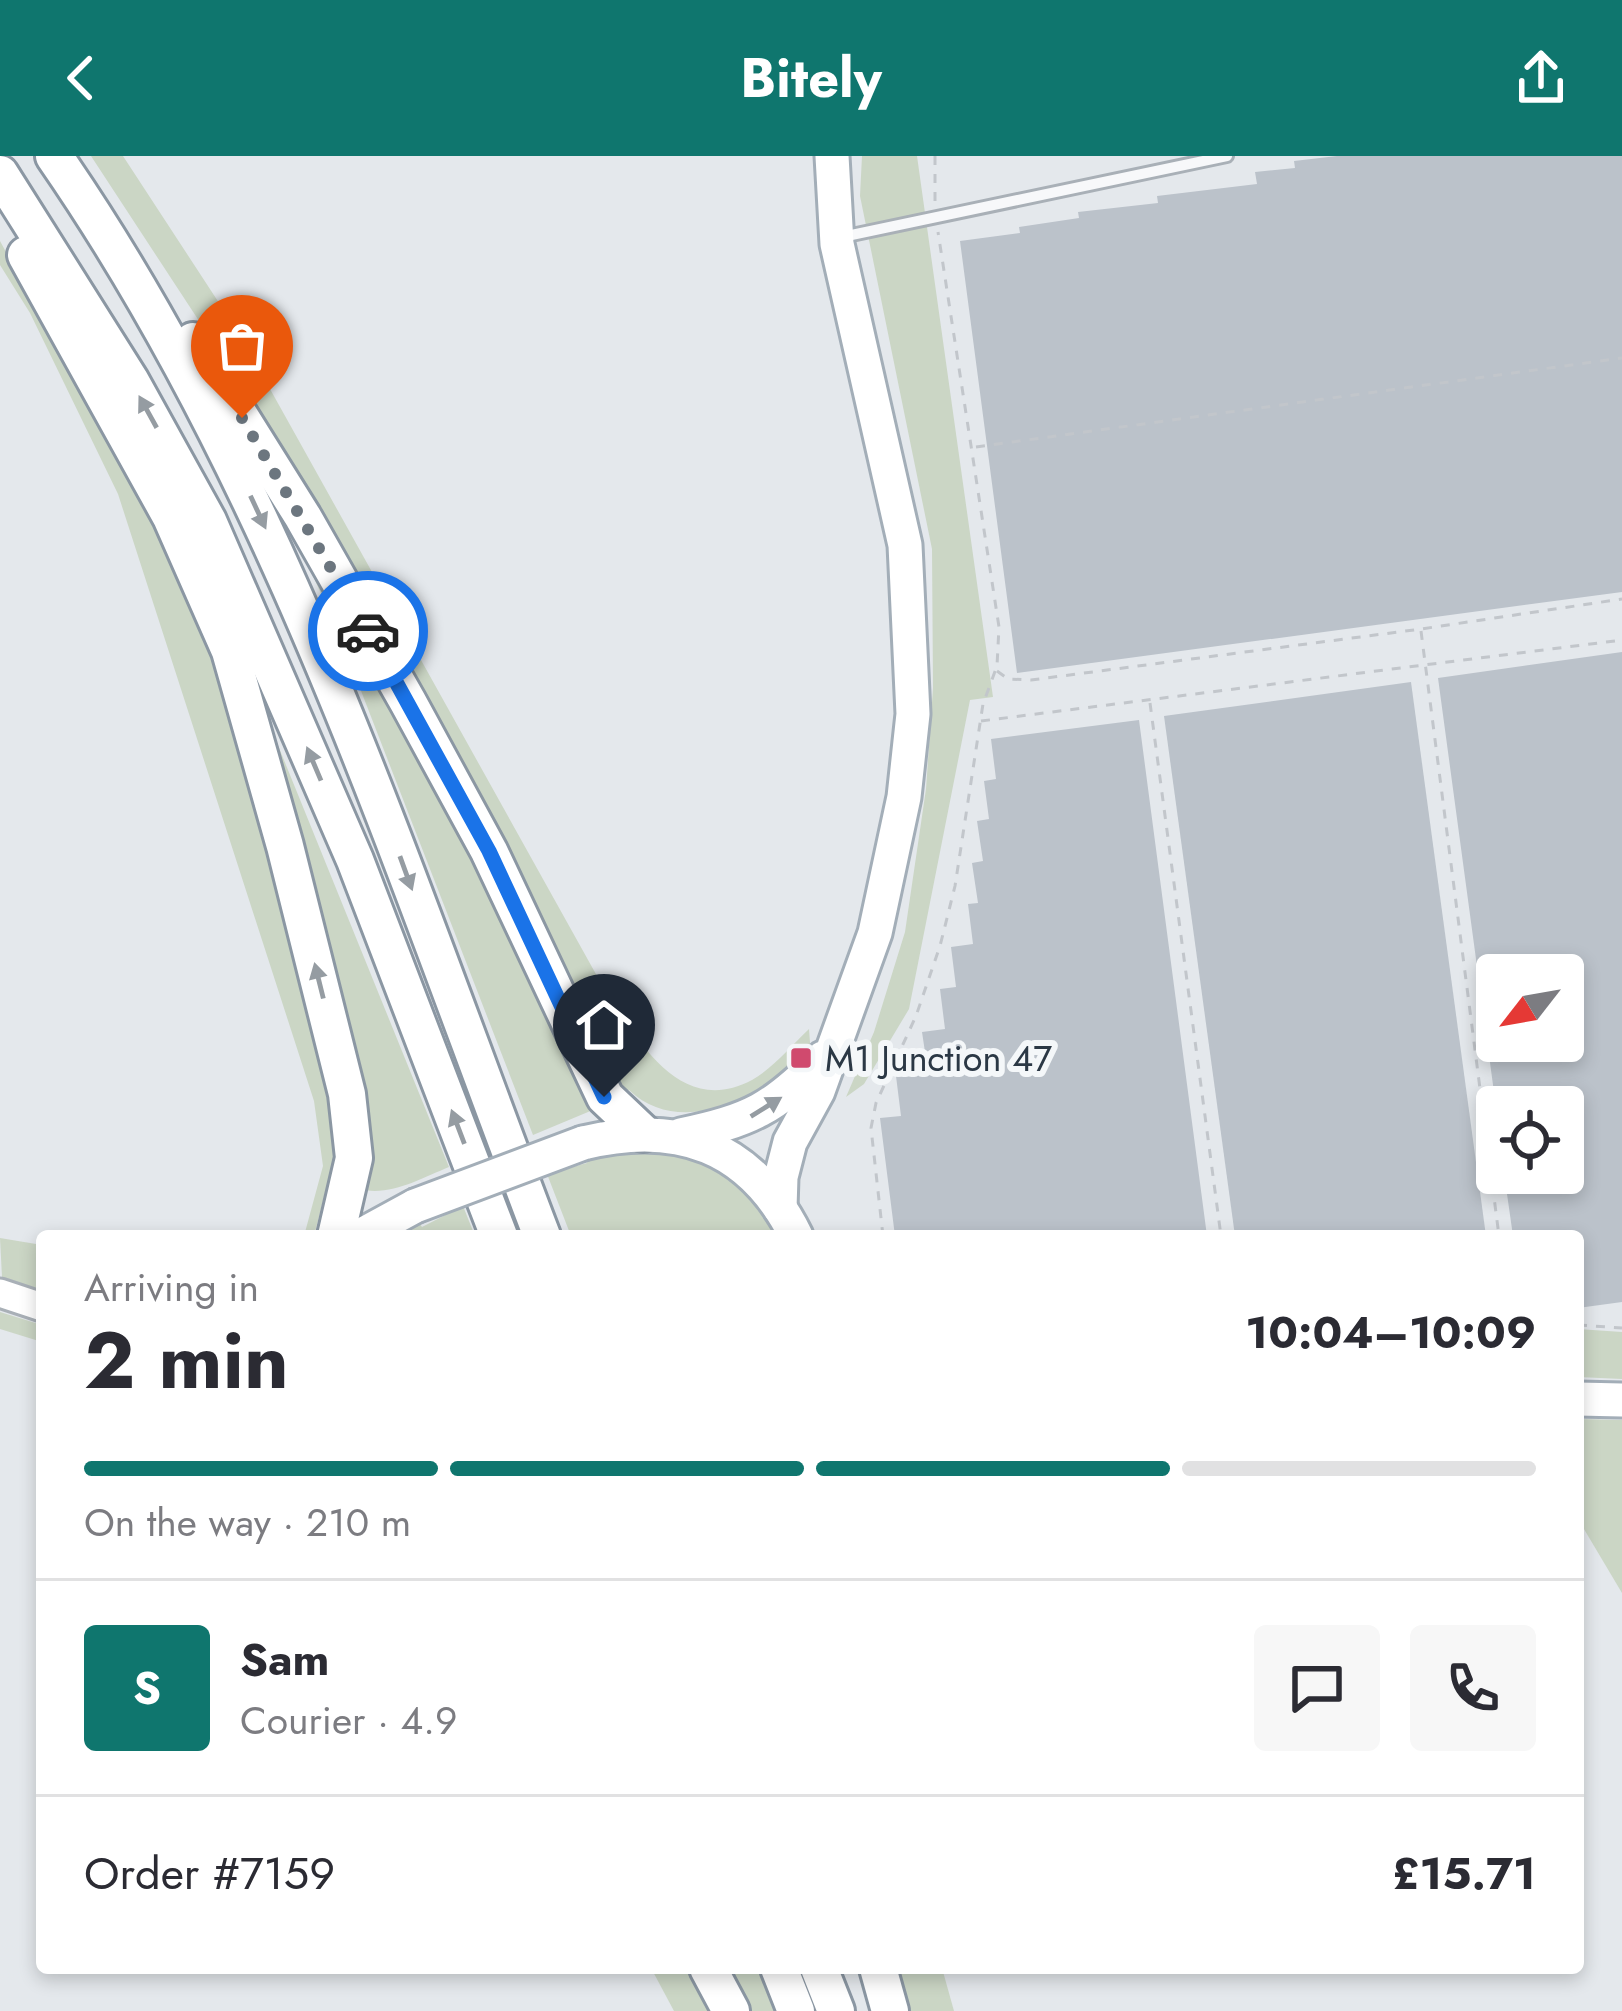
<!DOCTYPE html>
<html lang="en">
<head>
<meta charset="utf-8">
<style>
	:root { --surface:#fff; --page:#f7f7f7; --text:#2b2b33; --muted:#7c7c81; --line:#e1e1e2; --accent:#0f766e }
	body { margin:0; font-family:Jost,sans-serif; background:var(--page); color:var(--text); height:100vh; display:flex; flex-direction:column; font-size:45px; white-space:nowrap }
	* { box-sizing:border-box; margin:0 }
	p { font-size:39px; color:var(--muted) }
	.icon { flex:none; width:66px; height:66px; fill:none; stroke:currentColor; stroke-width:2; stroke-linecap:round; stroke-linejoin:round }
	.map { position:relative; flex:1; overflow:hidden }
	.drawer { position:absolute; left:36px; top:1074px; width:1548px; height:744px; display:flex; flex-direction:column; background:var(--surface); border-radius:12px; box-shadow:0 6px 18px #0003 }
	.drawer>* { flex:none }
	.needle { width:78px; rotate:239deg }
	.buttons { position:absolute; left:1476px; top:798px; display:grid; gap:24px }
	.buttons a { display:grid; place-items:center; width:108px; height:108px; border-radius:12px; background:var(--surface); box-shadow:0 6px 18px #0003; font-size:60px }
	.pin { position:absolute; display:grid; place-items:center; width:102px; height:102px; color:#fff; margin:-123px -51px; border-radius:50% 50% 50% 0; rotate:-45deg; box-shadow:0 0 12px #0007 }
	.pin .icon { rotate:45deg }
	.courier { position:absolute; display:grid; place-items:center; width:120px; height:120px; margin:-60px; border:9px solid #1a73e8; border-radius:50%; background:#fff; color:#222; box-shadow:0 3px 15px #0007 }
	.head em { font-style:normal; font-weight:700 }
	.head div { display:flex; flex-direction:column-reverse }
	.head { display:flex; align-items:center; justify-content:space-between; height:204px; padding:0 48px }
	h1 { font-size:78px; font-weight:700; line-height:90px }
	.bar { display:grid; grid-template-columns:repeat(4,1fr); gap:18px 12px; align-content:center; height:144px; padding:0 48px }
	.bar i { height:15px; border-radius:9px; background:var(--line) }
	.bar .active { background:var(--accent) }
	.bar p { grid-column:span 4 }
	.line { display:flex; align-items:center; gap:30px; padding:0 48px; border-top:3px solid var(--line) }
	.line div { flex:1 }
	.round { display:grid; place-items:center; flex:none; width:126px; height:126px; border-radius:12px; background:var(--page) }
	header { display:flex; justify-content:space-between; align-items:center; height:156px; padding:0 48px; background:var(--accent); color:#fff; font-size:54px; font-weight:700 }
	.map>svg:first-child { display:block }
	.green { fill:#cbd6c5 }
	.building { fill:#bbc2ca; fill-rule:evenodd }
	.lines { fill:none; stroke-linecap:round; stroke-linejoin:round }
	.lane-casing { stroke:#a9b0b7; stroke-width:16 }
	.secondary-casing { stroke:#a9b0b7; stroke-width:33 }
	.primary-casing { stroke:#a3aeb8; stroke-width:39 }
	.highway-casing { stroke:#8b97a3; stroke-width:42 }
	.path { stroke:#c2c6cb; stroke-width:3; stroke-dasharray:9 9; stroke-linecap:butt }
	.lane { stroke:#f7f8fa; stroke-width:10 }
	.secondary { stroke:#fff; stroke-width:27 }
	.primary { stroke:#fff; stroke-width:33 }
	.highway { stroke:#fff; stroke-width:36 }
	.primary-bridge-casing { stroke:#a3aeb8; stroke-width:39; stroke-linecap:butt }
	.primary-bridge { stroke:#fff; stroke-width:33 }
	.oneway { fill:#959ca2 }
	.done { stroke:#6c767f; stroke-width:12; stroke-dasharray:0 21.6 }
	.route { stroke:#1a73e8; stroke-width:15 }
	.poi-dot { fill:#d04a6e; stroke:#f4f7f9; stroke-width:4.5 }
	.labels { text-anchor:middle; stroke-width:12; stroke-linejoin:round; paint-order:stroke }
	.poi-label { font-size:36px; fill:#2b3845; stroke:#f4f7f9; text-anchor:start }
</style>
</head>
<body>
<header><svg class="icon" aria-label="back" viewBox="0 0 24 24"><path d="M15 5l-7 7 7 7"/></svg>Bitely<svg class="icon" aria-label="share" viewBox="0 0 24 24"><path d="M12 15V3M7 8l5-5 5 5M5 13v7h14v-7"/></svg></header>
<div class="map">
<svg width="1622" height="1855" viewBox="0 0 1622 1855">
	<rect width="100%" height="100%" fill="#e4e8ec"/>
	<g class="green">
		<path d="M91,0H123L240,179L597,820C631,872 675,965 752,924C773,912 791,890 809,873L811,900L798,916L789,910C748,948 676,979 629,934L617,940L203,171Z"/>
		<path d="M862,0H917L993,541L970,544L909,853L864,928L846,941L874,876L905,776L926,633L933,532L932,393L860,40Z"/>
		<path d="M0,85L166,389L227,539L333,941L340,1029H327L314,1080H304L323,1010L314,945L118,338L30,157L0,109Z"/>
		<path d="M289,366L442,631L600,951L533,979L339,478Z"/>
		<path d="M215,434L449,1011C422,1022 389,1041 360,1033Z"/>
		<path d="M612,993L692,999L739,1025L782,1080H571L547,1018L587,1007L586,1000Z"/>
		<path d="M463,1050L475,1080H383L417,1064L422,1071Z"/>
		<path d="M0,1082L42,1089V1134L2,1121Z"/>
		<path d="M0,1156L42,1169V1186L0,1173Z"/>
		<path d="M1578,1173L1622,1176V1223L1578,1221Z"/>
		<path d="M1578,1263L1622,1264V1437L1578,1363Z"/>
		<path d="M651,1812H689L712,1855H674Z"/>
		<path d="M716,1812H758L774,1855H738Z"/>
		<path d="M897,1812H942L954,1855H909Z"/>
	</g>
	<g class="building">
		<path d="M1337,0H1622V436L1017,517L960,85L1020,77L1019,71L1079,62L1078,56L1158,47L1157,40L1257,28L1255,16L1295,12L1294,5Z"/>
		<path d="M1622,496V1146L1578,1152V1080H1513L1504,1017H1563V951H1496L1438,522ZM1497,819H1563V885H1497Z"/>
		<path d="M1411,526L1486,1080H1235L1164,560Z"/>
		<path d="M1139,564L1207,1080H895L880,962L901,960L896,920L928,916L922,876L945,873L940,833L956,831L951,791L973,788L968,748L978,747L972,707L983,705L977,665L989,663L984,625L996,623L991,583Z"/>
	</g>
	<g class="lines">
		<defs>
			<path id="lane" d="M842,81L1227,0"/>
			<path id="secondary" d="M0,1137L42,1151"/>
			<g id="primary">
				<path d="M681,979C751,964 773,953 823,902"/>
				<path d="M583,987C677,964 751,989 796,1080"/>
				<path d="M780,1052L781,1021L790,986L818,935L875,777L904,641L913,558L905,389L837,88L832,0"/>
				<path d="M360,1080L415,1050"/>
				<path d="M1578,1243L1622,1244"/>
			</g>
			<g id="highway">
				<path d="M54,0C281,328 401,711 542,1080"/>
				<path d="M0,18L130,224L208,365L355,704L499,1080"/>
				<path d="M26,99L171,361L230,495L285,690L347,938L354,1002L336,1080"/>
				<path d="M193,185L303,361L408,546L489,695L605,941L643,977"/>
				<path d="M708,1812L731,1855"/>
				<path d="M779,1812L796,1855"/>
				<path d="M819,1812L836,1855"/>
				<path d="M878,1812L890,1855"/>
			</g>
		</defs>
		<use href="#lane" class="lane-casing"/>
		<use href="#secondary" class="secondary-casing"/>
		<use href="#primary" class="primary-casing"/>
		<use href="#highway" class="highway-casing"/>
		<g class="path">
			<path d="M935,0V49"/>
			<path d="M976,291L1622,202"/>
			<path d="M1421,475L1499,1080"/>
			<path d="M997,515L1008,523L1031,524L1421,473L1622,443"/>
			<path d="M1150,547L1221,1080"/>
			<path d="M981,565L1622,484"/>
			<path d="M883,1080L871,972L876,947L916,860L940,790L955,730L983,548L997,510L999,471L938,76"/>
			<path d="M1578,1169L1622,1172"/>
		</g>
		<use href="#lane" class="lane"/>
		<use href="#secondary" class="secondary"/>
		<use href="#primary" class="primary"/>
		<use href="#highway" class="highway"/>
		<defs>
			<path id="primary-bridge" d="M415,1050L583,987"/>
		</defs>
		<use href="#primary-bridge" class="primary-bridge-casing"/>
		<use href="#primary-bridge" class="primary-bridge"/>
	</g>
	<defs><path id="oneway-solid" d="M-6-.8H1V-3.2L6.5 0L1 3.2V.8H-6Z" transform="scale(3)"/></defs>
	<g class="oneway">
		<use href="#oneway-solid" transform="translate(148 256) rotate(-119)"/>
		<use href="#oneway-solid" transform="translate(258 356) rotate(65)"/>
		<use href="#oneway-solid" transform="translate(314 608) rotate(-113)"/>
		<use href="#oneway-solid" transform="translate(406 717) rotate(70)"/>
		<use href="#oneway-solid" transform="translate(319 825) rotate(-104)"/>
		<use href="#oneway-solid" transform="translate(766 951) rotate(-32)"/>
		<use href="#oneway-solid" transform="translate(458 971) rotate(-111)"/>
	</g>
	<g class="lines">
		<path class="done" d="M242,262L368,475"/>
		<path class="route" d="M368,475L489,695L604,941"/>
	</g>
	<rect class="poi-dot" x="789" y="890" width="24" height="24" rx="6"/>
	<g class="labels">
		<g class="poi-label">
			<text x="825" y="915">M1 Junction 47</text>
		</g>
	</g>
</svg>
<div class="buttons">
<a><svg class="needle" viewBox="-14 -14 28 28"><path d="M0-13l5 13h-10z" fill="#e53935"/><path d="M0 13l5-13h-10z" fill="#7c7c81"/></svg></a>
<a><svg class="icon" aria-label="locate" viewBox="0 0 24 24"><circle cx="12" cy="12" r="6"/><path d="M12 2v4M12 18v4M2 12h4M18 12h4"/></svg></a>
</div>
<div class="pin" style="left:242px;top:262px;background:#ea580c"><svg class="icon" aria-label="bag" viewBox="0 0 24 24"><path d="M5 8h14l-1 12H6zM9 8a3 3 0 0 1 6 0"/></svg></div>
<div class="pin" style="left:604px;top:941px;background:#1f2937"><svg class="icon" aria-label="home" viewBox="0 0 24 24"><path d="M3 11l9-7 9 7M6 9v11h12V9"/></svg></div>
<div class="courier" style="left:368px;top:475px"><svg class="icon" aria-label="car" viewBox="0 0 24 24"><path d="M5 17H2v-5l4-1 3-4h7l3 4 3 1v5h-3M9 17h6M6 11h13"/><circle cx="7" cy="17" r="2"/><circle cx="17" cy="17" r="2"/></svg></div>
<section class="drawer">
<div class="head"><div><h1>2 min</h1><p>Arriving in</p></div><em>10:04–10:09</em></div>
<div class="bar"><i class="active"></i><i class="active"></i><i class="active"></i><i></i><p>On the way · 210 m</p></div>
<div class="line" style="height:216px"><b class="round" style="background:var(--accent);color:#fff">S</b><div><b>Sam</b><p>Courier · 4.9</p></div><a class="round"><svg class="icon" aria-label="chat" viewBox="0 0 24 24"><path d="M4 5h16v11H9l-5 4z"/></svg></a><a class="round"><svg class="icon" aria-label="phone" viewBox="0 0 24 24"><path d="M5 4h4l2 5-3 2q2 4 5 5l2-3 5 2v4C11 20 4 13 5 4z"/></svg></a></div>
<div class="line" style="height:156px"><div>Order #7159</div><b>£15.71</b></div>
</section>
</div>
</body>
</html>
